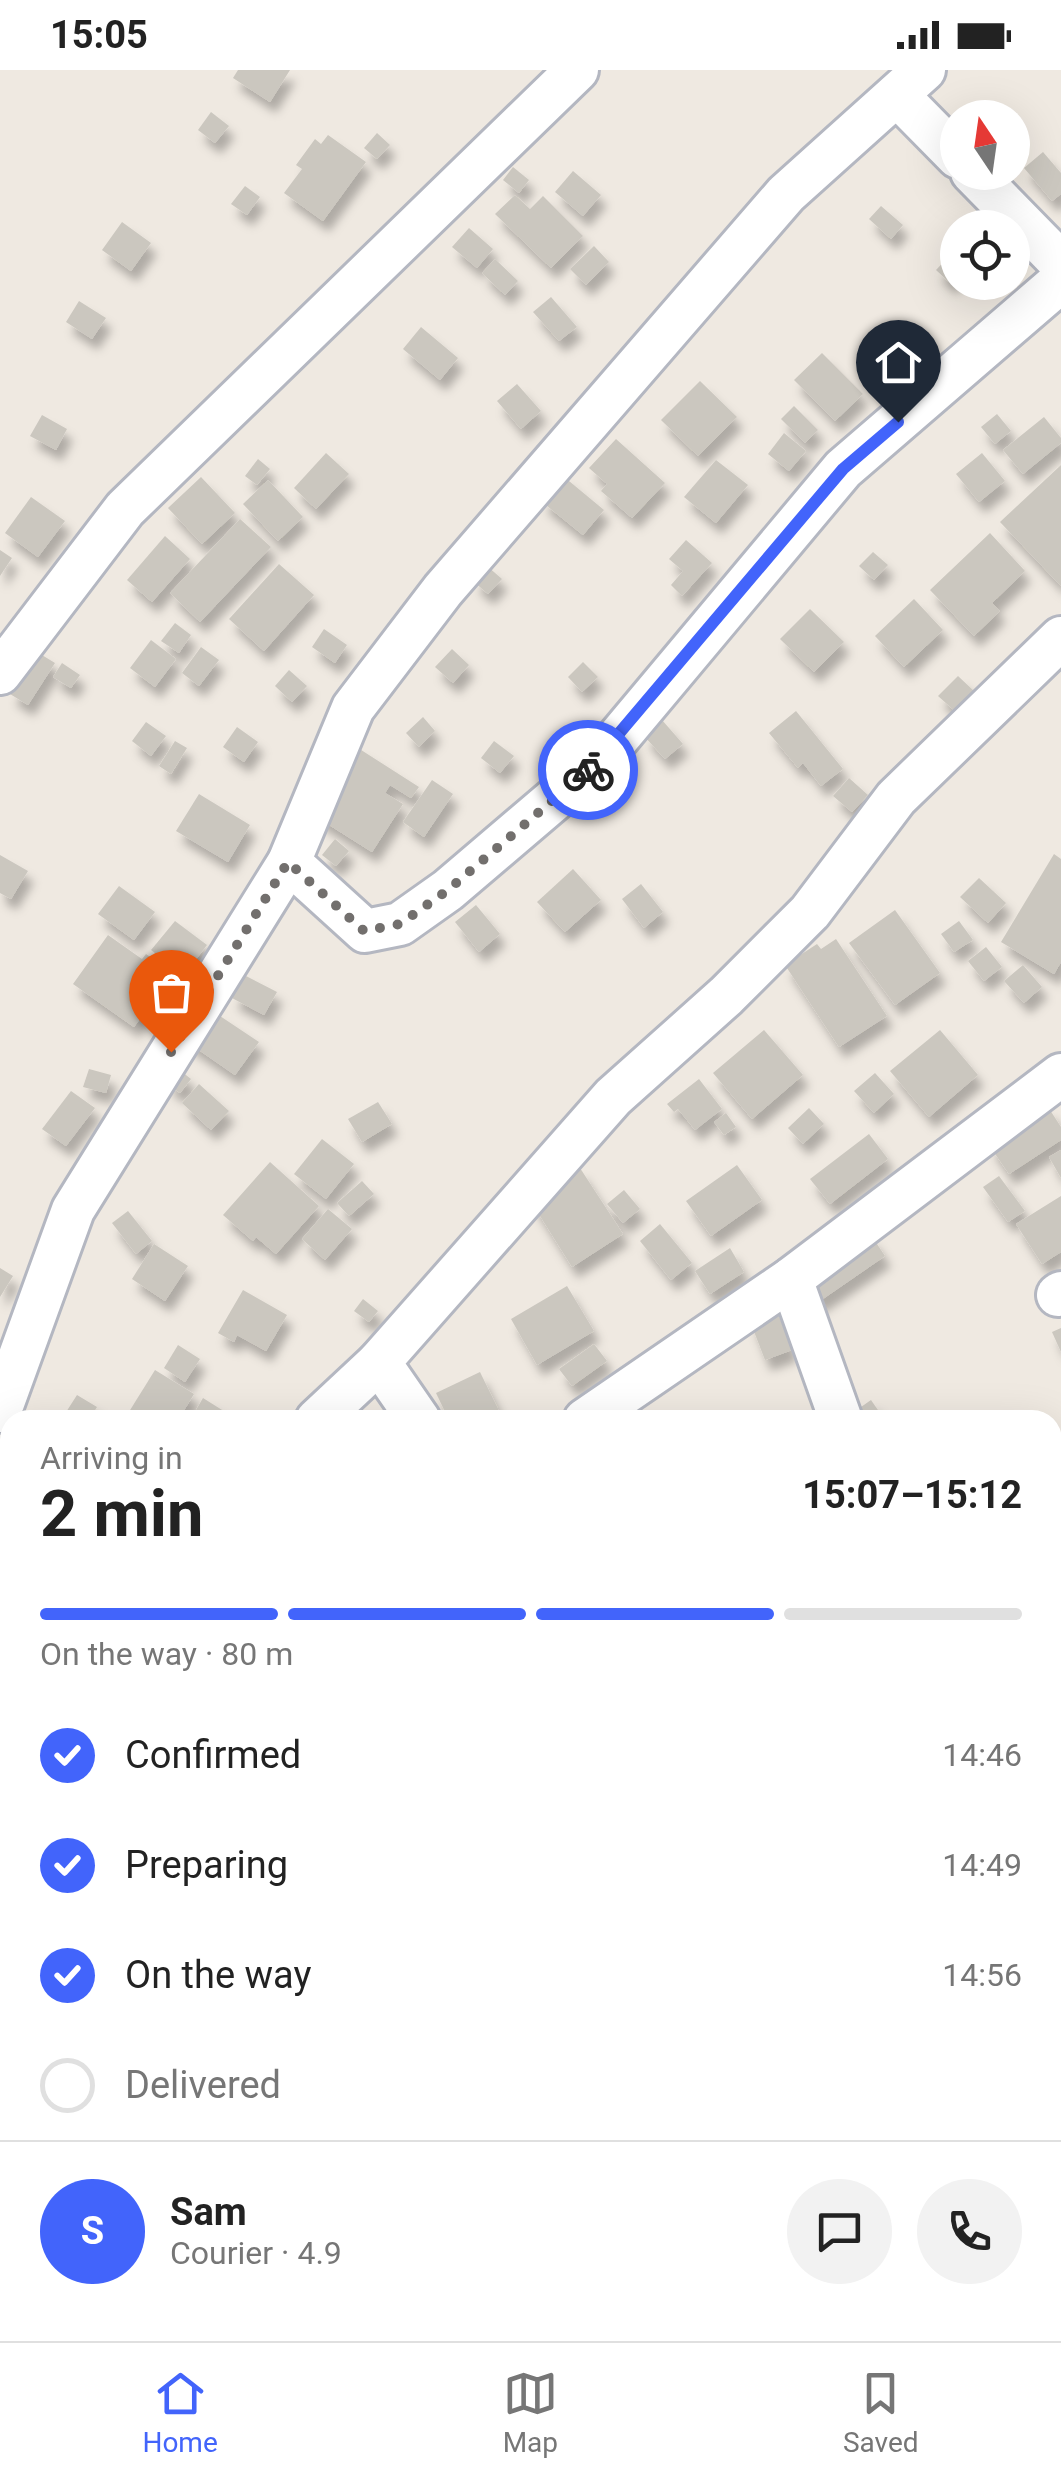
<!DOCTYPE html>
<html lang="en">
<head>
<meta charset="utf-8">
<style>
	:root { --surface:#fff; --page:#f2f2f2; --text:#222; --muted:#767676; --line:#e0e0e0; --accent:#4264fb }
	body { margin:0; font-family:Roboto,sans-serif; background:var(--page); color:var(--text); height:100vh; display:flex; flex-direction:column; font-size:38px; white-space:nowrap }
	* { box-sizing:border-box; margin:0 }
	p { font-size:32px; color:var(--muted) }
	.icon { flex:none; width:55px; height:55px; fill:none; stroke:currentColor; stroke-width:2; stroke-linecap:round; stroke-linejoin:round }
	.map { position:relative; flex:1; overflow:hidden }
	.sheet { position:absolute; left:0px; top:1340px; width:1062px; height:932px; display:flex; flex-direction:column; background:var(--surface); border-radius:30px 30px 0 0; box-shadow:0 10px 40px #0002 }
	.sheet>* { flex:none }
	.needle { width:65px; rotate:347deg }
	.tools { position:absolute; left:940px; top:30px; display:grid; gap:20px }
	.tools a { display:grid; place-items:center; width:90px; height:90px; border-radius:50%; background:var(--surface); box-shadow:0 10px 40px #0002; font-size:50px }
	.pin { position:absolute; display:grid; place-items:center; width:85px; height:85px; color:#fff; margin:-102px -42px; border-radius:50% 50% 50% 0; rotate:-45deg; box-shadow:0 0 10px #0007 }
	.pin .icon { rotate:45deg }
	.courier { position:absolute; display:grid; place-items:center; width:100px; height:100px; margin:-50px; border:8px solid #4264fb; border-radius:50%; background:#fff; color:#222; box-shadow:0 2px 12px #0007 }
	.summary em { font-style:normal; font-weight:700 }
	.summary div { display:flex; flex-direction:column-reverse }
	.summary { display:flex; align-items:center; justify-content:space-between; height:170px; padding:0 40px }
	h1 { font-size:65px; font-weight:700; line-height:75px }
	.bar { display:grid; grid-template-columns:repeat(4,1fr); gap:15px 10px; align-content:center; height:120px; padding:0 40px }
	.bar i { height:12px; border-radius:8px; background:var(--line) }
	.bar .on { background:var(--accent) }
	.bar p { grid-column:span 4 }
	.line { display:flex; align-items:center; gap:25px; padding:0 40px; border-top:2px solid var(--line) }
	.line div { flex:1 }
	.round { display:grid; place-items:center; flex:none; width:105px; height:105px; border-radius:52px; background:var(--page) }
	ol { padding:0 40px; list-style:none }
	li { display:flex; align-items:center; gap:30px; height:110px }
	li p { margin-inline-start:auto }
	li .icon { padding:10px; border-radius:50%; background:var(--accent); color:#fff; stroke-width:4 }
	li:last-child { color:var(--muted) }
	li i { width:55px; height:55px; border:5px solid var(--line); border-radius:50% }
	.status { display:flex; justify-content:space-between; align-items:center; height:70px; padding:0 50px; background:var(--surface); direction:ltr }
	.status svg { height:28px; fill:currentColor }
	.menu { display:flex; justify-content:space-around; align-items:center; height:140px; border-top:2px solid var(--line); background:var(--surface); font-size:28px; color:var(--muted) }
	.menu a { display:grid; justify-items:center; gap:5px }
	.menu .on { color:var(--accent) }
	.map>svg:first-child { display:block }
	.building { fill:#cbc7bf; filter:url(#shadow) }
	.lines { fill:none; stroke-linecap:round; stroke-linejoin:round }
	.minor-casing { stroke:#b4b7c1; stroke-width:48 }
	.minor { stroke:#fff; stroke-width:42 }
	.done { stroke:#726f6d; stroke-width:10; stroke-dasharray:0 18 }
	.route { stroke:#4264fb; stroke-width:12 }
</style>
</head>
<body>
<div class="status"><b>15:05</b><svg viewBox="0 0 49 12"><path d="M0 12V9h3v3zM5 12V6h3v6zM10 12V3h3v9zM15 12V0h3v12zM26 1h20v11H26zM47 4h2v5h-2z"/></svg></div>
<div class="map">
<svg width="1061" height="2271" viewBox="0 0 1061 2271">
	<defs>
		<filter id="shadow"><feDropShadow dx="6" dy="11" stdDeviation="5" flood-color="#0004"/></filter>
	</defs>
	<rect width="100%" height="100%" fill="#efe9e1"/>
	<g class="building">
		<path d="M238,0H290L270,32L233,8Z"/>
		<path d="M211,42L229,56L215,73L198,60Z"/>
		<path d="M377,63L390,75L377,89L364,78Z"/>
		<path d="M328,65L366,92L323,151L284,123L302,99L296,95L315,69L321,74Z"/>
		<path d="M1043,82L1061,103V124L1052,131L1024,98Z"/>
		<path d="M513,97L529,110L519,123L503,110Z"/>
		<path d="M573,101L601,125L583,146L555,122Z"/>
		<path d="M245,116L260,127L247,145L231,134Z"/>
		<path d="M515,125L530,139L543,126L583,166L551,198L495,144Z"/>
		<path d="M881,136L903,155L891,169L869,149Z"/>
		<path d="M122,152L151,173L131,201L102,180Z"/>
		<path d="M469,158L493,179L477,198L452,177Z"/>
		<path d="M594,176L609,192L586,215L570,199Z"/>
		<path d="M950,185L958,192V205L950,213L936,200Z"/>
		<path d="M495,189L518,211L505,225L482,203Z"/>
		<path d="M551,227L577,257L559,271L533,242Z"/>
		<path d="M79,231L106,248L92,269L66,252Z"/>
		<path d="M421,257L458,288L440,310L403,279Z"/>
		<path d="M822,283L863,324L835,351L794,310Z"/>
		<path d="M700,311L737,347L698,386L661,350Z"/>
		<path d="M517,314L541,341L521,359L497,331Z"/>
		<path d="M794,336L818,360L805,373L781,349Z"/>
		<path d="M997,344L1011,361L995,374L981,357Z"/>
		<path d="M42,345L67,359L56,380L30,366Z"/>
		<path d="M1044,347L1061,368V373L1023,404L1003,380Z"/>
		<path d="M784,363L806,381L789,401L768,384Z"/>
		<path d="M616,369L665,413L632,448L601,421L607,414L589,398Z"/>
		<path d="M326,383L349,404L316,439L294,418Z"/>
		<path d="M982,383L1005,411L979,432L956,404Z"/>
		<path d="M258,389L270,399L257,415L245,406Z"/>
		<path d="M716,390L748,415L716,453L684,427Z"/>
		<path d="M1061,395V516L1000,452Z"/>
		<path d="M563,406L604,440L583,465L541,431Z"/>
		<path d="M201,407L235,443L202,474L168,438Z"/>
		<path d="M268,410L303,447L278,471L243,434Z"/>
		<path d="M31,427L65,451L38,487L5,463Z"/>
		<path d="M240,449L271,477L200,552L170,523Z"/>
		<path d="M990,463L1025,501L992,533L1000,541L974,566L930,520Z"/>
		<path d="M165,466L190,489L152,532L127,510Z"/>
		<path d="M686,470L712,493L682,526L671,515L683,501L669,489Z"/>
		<path d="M0,480L12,488L0,506Z"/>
		<path d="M873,482L888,495L874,510L859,496Z"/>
		<path d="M279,494L314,525L264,581L229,549Z"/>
		<path d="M487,496L502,509L488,524L473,511Z"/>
		<path d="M914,529L943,560L904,597L875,566Z"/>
		<path d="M810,539L844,572L814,602L780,569Z"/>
		<path d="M175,553L191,565L179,583L161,571Z"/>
		<path d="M324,559L347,575L335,593L312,577Z"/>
		<path d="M151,570L176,589L155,617L130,598Z"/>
		<path d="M201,577L219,590L199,616L182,603Z"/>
		<path d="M452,579L469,595L453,613L435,597Z"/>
		<path d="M37,582L55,593L28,635L10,624Z"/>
		<path d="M583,592L598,607L582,622L568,607Z"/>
		<path d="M62,593L80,605L71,618L53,607Z"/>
		<path d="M289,600L307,616L292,632L275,616Z"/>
		<path d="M958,606L975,622L956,642L938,626Z"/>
		<path d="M796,641L843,699L821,716L803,693L798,698L769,663Z"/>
		<path d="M423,647L435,661L419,677L406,663Z"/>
		<path d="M662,650L683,674L665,689L644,666Z"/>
		<path d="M146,652L166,666L151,686L132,671Z"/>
		<path d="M237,657L258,672L244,692L223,677Z"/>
		<path d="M175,671L187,678L171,704L159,696Z"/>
		<path d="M494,671L514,686L500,703L481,688Z"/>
		<path d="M358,678L419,717L411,728L390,715L385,723L403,734L372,782L307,741Z"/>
		<path d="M849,708L868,725L852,742L833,726Z"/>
		<path d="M432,710L453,724L424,767L403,752Z"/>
		<path d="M199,724L250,755L228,792L176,761Z"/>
		<path d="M335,769L349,781L336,796L322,785Z"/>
		<path d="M1054,784L1061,789V892L1054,904L1001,872Z"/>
		<path d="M0,785L28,801L11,829L0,823Z"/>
		<path d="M573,799L601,830L565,862L537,832Z"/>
		<path d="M979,808L1006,833L988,853L960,827Z"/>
		<path d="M641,814L663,842L644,858L622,829Z"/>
		<path d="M119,816L155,842L134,870L98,844Z"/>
		<path d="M476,835L500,864L479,882L455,852Z"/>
		<path d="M895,840L940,903L895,935L849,873Z"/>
		<path d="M175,851L207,875L184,905L151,880Z"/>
		<path d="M959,851L973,870L954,882L941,864Z"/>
		<path d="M108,865L142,889L146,884L173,903L134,957L73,914Z"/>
		<path d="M836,869L887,946L839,977L785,895L817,874L821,879Z"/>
		<path d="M986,877L1002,897L984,911L968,891Z"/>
		<path d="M1023,895L1042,917L1024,933L1004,911Z"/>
		<path d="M244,905L277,922L264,945L232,928Z"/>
		<path d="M217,944L259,972L235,1005L183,969Z"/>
		<path d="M764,960L803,1005L752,1049L713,1003Z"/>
		<path d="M940,960L978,1005L929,1047L890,1001Z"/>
		<path d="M177,998L191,1009L180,1023L166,1013Z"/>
		<path d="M89,999L111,1005L106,1023L83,1017Z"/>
		<path d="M875,1003L894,1024L874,1043L854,1021Z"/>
		<path d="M699,1009L722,1039L695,1060L678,1039L674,1042L667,1034Z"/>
		<path d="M199,1014L229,1041L211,1060L182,1033Z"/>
		<path d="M71,1021L95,1038L66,1076L42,1059Z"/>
		<path d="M378,1032L392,1054L362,1072L348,1049Z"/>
		<path d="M1048,1037L1061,1057V1070L1009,1104L989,1075Z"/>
		<path d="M809,1038L824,1054L803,1074L788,1058Z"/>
		<path d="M726,1043L736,1057L724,1065L714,1052Z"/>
		<path d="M869,1064L888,1089L830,1134L810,1109Z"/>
		<path d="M322,1069L354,1094L326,1129L294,1104Z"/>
		<path d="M1061,1080V1108L1049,1087Z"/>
		<path d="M270,1092L319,1136L276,1184L256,1167L253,1171L223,1145Z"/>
		<path d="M737,1095L762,1130L711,1166L686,1131Z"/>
		<path d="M580,1098L623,1164L572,1197L530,1130Z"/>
		<path d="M999,1106L1025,1141L1008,1152L983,1117Z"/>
		<path d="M362,1111L374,1124L349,1146L337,1133Z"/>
		<path d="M624,1120L640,1139L623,1153L607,1134Z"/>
		<path d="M1061,1126V1182L1042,1194L1016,1154Z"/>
		<path d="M328,1139L352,1159L325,1190L302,1169Z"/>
		<path d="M128,1141L152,1171L136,1184L112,1153Z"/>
		<path d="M660,1154L692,1193L671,1210L640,1171Z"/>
		<path d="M871,1165L885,1186L817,1233L803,1213Z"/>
		<path d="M154,1174L188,1196L165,1231L132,1209Z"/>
		<path d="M730,1178L744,1202L710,1224L695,1201Z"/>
		<path d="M0,1198L13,1206L0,1227Z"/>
		<path d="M567,1216L594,1261L537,1295L511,1249Z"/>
		<path d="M243,1220L287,1245L266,1281L237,1265L234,1272L218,1263Z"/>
		<path d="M363,1229L378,1241L369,1252L354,1241Z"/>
		<path d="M777,1241L792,1280L765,1290L750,1251Z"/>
		<path d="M1061,1258V1282L1052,1262Z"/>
		<path d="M594,1274L607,1291L572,1316L559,1299Z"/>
		<path d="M178,1275L200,1289L185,1312L164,1298Z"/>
		<path d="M155,1300L194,1324L178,1350H135L127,1345Z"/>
		<path d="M480,1302L502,1347L495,1350H449L436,1323Z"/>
		<path d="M77,1325L97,1337L89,1350H48L51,1344L61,1350Z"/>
		<path d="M203,1328L238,1350H197L192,1347Z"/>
		<path d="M871,1330L880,1343L871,1350H855L851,1344Z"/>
		<path d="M1061,1489V1543L1052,1545V1492Z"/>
		<path d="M1061,1620V1649L1052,1652V1623Z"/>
		<path d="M60,2262H81L87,2271H48Z"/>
		<path d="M354,2262H435L437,2271H356Z"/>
	</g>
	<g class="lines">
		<defs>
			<g id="minor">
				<path d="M897,25L958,87"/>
				<path d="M972,102L1061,193"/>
				<path d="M0,603L125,439L577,0"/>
				<path d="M289,792L365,861L400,854L448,820L597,693L843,399L1061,211"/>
				<path d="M791,1209L841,1350"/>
				<path d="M1058,1225L1061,1223"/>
				<path d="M0,1341L73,1140L289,792L353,638L443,520L786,124L924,0"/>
				<path d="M317,1350L379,1292"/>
				<path d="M419,1350L379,1292L613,1027L726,926L810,842L896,728L1061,568"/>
				<path d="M585,1350L791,1209L1061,1005"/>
				<path d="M1052,1435L1061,1433"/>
				<path d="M1052,1880L1061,1878"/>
				<path d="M0,1954L10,1948"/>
				<path d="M1052,2018L1061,2044"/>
				<path d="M1052,2136L1061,2133"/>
				<path d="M0,2195L10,2186"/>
				<path d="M480,2262L483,2271"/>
				<path d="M551,2271L577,2262"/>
			</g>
		</defs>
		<use href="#minor" class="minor-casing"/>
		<use href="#minor" class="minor"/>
	</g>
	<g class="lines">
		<path class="done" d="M171,982L288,792L364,861L400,854L448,820L588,700"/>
		<path class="route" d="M588,700L843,399L898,352"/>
	</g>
</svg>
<div class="tools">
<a><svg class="needle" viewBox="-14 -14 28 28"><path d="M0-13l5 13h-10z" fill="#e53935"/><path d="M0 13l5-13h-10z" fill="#767676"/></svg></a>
<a><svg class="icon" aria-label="locate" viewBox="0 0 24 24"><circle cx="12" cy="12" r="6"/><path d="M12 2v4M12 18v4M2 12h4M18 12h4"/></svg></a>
</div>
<div class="pin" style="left:171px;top:982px;background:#ea580c"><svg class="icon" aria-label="bag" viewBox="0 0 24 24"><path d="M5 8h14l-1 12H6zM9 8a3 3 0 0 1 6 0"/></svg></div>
<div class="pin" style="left:898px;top:352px;background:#1f2937"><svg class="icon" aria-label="home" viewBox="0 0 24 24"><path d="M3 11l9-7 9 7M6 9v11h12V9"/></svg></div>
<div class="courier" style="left:588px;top:700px"><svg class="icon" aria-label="bike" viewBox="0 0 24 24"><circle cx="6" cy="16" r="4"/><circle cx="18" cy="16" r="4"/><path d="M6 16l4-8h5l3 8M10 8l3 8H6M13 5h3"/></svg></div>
<section class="sheet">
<div class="summary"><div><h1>2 min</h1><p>Arriving in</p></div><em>15:07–15:12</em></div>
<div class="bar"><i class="on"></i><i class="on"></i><i class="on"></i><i></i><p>On the way · 80 m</p></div>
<ol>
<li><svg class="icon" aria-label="check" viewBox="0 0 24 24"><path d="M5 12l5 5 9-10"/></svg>Confirmed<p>14:46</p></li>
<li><svg class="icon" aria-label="check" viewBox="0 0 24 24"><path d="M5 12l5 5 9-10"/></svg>Preparing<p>14:49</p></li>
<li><svg class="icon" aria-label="check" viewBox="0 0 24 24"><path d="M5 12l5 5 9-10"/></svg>On the way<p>14:56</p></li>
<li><i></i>Delivered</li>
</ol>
<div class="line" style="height:180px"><b class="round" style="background:var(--accent);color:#fff">S</b><div><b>Sam</b><p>Courier · 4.9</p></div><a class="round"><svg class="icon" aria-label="chat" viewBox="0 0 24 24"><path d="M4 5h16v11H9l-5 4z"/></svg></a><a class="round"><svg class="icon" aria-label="phone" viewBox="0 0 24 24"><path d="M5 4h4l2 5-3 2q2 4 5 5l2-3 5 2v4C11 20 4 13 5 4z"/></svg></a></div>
</section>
</div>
<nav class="menu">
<a class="on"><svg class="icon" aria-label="home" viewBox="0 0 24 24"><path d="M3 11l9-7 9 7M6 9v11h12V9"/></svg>Home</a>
<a><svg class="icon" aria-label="map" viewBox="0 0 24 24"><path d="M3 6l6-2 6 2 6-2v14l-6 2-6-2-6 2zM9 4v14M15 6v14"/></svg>Map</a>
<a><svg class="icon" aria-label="saved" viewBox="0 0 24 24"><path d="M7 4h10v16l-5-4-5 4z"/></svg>Saved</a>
</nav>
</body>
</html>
